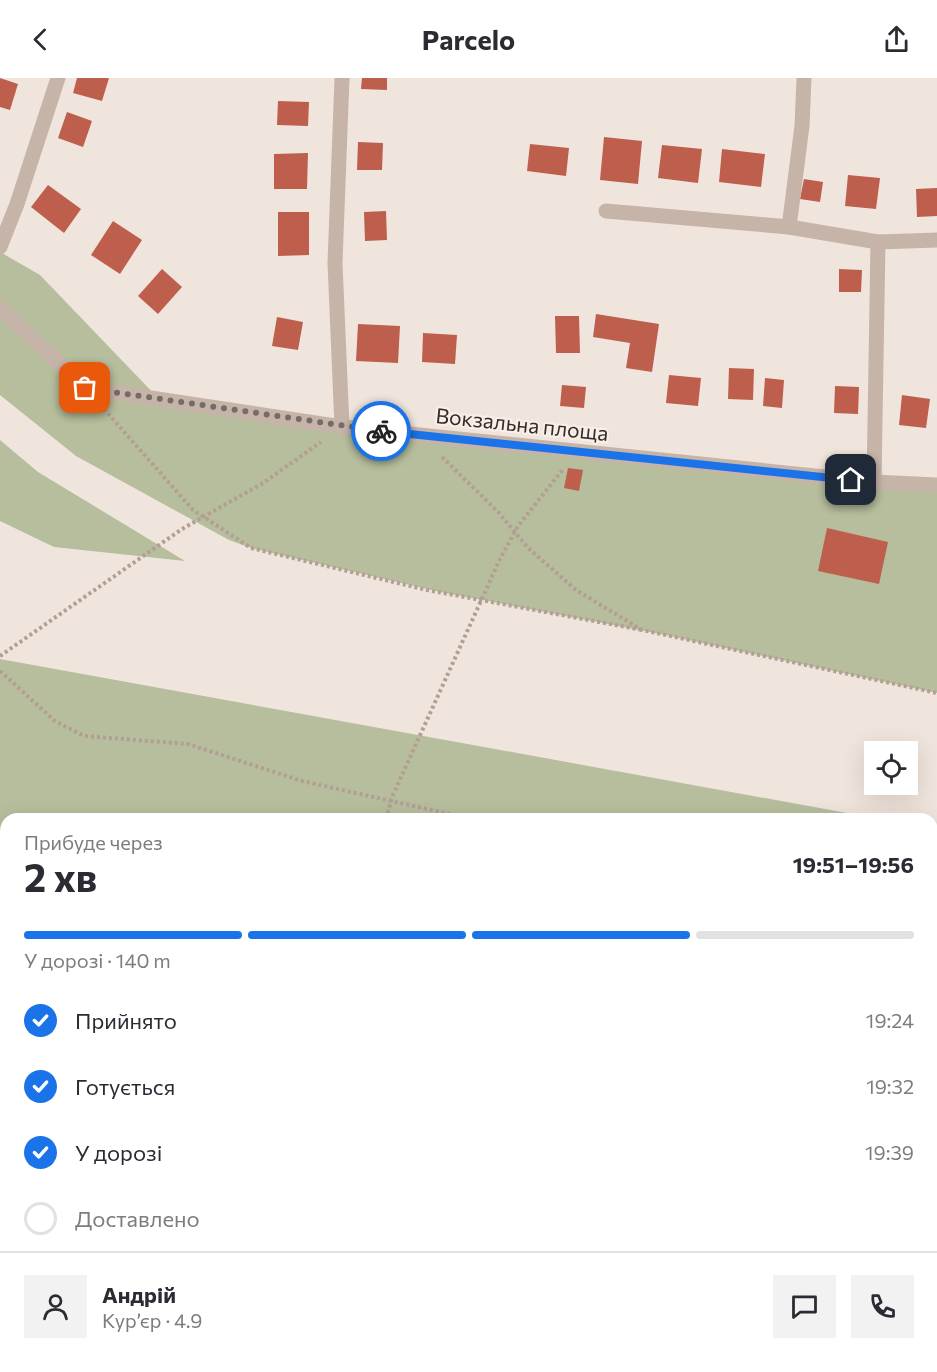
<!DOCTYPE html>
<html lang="uk">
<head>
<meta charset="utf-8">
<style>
	:root { --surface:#fff; --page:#f2f2f3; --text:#2b2b33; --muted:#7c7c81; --line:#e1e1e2; --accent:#1a73e8 }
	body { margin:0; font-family:Commissioner,sans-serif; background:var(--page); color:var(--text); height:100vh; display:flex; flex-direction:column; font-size:22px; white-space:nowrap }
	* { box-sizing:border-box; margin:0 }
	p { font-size:20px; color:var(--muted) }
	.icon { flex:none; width:33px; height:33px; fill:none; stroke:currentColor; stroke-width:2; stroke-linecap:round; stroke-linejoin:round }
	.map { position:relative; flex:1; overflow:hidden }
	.details { position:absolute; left:0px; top:735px; width:938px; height:560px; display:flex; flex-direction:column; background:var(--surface); border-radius:18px 18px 0 0; box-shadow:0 6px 24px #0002 }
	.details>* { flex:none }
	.tools { position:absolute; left:864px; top:663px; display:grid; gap:12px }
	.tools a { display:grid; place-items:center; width:54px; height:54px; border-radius:0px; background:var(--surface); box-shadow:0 6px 24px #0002; font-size:30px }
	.pin { position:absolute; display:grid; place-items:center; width:51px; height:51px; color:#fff; margin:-26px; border-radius:12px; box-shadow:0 3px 9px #0006 }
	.courier { position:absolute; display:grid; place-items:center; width:60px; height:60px; margin:-30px; border:4px solid #1a73e8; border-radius:50%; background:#fff; color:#222; box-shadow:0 2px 8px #0007 }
	.overview em { font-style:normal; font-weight:700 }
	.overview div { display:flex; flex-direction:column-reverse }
	.overview { display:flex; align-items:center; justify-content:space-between; height:102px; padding:0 24px }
	h1 { font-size:39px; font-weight:700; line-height:45px }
	.bar { display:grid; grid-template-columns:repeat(4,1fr); gap:9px 6px; align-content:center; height:72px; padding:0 24px }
	.bar i { height:8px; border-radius:4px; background:var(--line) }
	.bar .current { background:var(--accent) }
	.bar p { grid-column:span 4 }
	.line { display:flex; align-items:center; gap:15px; padding:0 24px; border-top:2px solid var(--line) }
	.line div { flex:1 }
	.round { display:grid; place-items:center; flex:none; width:63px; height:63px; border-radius:0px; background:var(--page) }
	ol { padding:0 24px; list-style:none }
	li { display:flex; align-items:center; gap:18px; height:66px }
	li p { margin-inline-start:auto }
	li .icon { padding:6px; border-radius:50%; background:var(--accent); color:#fff; stroke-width:4 }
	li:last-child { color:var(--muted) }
	li i { width:33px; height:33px; border:3px solid var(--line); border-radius:50% }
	header { display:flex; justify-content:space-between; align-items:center; height:78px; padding:0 24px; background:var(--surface); font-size:27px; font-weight:700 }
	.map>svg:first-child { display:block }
	.green { fill:#b6be9d }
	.building { fill:#be5e4c }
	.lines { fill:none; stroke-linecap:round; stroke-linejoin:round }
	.path { stroke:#b39e93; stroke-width:4; stroke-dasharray:3 3; stroke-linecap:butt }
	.street { stroke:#c7b4a9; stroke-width:15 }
	.done { stroke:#766c67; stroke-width:6; stroke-dasharray:0 10.8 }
	.route { stroke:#1a73e8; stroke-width:8 }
	.labels { text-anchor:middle; stroke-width:4.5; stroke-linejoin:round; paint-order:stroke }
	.street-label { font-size:21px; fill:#352b28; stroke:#f8efe8 }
</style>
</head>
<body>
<header><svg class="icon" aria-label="back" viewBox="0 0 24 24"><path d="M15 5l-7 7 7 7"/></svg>Parcelo<svg class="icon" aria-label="share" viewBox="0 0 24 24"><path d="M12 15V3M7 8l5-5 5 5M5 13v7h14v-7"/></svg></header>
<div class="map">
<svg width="937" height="1294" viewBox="0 0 937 1294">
	<rect width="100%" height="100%" fill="#f0e5dc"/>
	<g class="green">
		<path d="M0,174L40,197L159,321L937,409V615L660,556L440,514L251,470L229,462L76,378L0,317Z"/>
		<path d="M0,362L38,394L185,483L54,469L0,443Z"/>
		<path d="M0,581L880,741H6V1129H0Z"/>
		<path d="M932,751L937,752V957L932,958Z"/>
	</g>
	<g class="building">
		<path d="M0,0L18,6L10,32L0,29Z"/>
		<path d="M77,0H109L102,23L73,15Z"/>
		<path d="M362,0H387V12L361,11Z"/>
		<path d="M278,23L309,24L308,48L277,47Z"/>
		<path d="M67,34L92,43L83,69L58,60Z"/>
		<path d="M604,59L642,63L638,106L600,102Z"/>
		<path d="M358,64L383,65L382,92H357Z"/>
		<path d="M530,66L569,70L566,98L527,93Z"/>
		<path d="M662,67L702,71L698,105L658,100Z"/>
		<path d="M722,71L765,76L761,109L719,104Z"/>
		<path d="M308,75L307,111H274V76Z"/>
		<path d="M848,97L880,100L876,131L845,128Z"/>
		<path d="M804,101L823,104L820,124L800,121Z"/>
		<path d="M48,107L81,131L64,155L31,129Z"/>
		<path d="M937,110V138L917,139L916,111Z"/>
		<path d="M386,133L387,162L365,163L364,134Z"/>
		<path d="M278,134H309V177L278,178Z"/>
		<path d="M113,143L142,162L120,196L91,177Z"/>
		<path d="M162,191L182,209L158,236L138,218Z"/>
		<path d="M839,191L862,192L861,214H839Z"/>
		<path d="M596,236L659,246L652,294L626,290L630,265L593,259Z"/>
		<path d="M555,238H579L580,275H556Z"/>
		<path d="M277,239L303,244L298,272L272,268Z"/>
		<path d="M358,246L400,248L398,285L356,283Z"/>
		<path d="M423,255L457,257L455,286L422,284Z"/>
		<path d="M729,290L754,291L753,322L728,321Z"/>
		<path d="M669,297L701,300L698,328L666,325Z"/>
		<path d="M765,300L784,302L782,330L763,328Z"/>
		<path d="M562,307L586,309L584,330L560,328Z"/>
		<path d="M835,308L859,309L858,336L834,335Z"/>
		<path d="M902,317L930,321L926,350L899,347Z"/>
		<path d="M568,390L583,392L579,413L564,410Z"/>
		<path d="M827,450L888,464L879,506L818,493Z"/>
	</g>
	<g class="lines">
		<g class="path">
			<path d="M104,331L193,432L251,470L427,512L642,552"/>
			<path d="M442,379L499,435L528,470L576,512L642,552L937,615"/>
			<path d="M0,578L182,451L263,405L321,364"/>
			<path d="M0,593L55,643L84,658L188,666L302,703L472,741"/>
			<path d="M386,741L392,719L500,481L518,448L564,390"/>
			<path d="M932,804L937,805"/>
			<path d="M0,892L6,904"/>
			<path d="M154,1288L155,1294"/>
			<path d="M305,1288L312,1294"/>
			<path d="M213,1294L237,1288"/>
		</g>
		<g class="street">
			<path d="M342,0L335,185L342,349"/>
			<path d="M606,133L789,149L878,164L937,162"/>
			<path d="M789,149L802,48L804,0"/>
			<path d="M0,169L17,126L58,0"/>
			<path d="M0,230L85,310L342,349L874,404L937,407"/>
			<path d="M874,404L878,164"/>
		</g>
	</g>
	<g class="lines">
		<path class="done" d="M85,310L381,353"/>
		<path class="route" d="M381,353L851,402"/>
	</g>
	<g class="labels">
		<g class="street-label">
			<text transform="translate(522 347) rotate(6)" y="7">Вокзальна площа</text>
		</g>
	</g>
</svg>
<div class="tools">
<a><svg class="icon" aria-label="locate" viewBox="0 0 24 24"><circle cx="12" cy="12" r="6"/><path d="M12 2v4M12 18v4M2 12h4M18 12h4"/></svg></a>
</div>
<div class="pin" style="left:85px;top:310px;background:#ea580c"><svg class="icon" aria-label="bag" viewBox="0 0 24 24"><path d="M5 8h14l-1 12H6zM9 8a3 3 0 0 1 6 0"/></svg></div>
<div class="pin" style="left:851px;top:402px;background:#1f2937"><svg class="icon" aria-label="home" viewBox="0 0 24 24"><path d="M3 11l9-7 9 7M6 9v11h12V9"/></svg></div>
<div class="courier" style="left:381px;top:353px"><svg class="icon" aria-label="bike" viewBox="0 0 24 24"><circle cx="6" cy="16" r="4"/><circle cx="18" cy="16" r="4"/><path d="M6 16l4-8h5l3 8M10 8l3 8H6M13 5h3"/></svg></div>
<section class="details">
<div class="overview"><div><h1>2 хв</h1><p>Прибуде через</p></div><em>19:51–19:56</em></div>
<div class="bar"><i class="current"></i><i class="current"></i><i class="current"></i><i></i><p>У дорозі · 140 m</p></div>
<ol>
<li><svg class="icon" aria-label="check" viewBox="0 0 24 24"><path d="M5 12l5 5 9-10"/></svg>Прийнято<p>19:24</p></li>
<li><svg class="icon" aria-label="check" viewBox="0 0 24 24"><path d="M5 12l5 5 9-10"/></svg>Готується<p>19:32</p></li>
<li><svg class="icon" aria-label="check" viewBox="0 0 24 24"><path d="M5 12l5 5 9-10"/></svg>У дорозі<p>19:39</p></li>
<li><i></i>Доставлено</li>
</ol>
<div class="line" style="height:108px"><a class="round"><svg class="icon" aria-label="person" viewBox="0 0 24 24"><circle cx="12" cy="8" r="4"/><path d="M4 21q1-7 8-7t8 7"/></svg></a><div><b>Андрій</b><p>Кур’єр · 4.9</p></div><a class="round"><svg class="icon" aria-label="chat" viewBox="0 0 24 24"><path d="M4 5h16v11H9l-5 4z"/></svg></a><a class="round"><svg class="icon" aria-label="phone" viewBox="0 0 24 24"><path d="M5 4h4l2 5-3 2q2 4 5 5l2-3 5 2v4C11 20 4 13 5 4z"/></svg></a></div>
</section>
</div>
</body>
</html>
